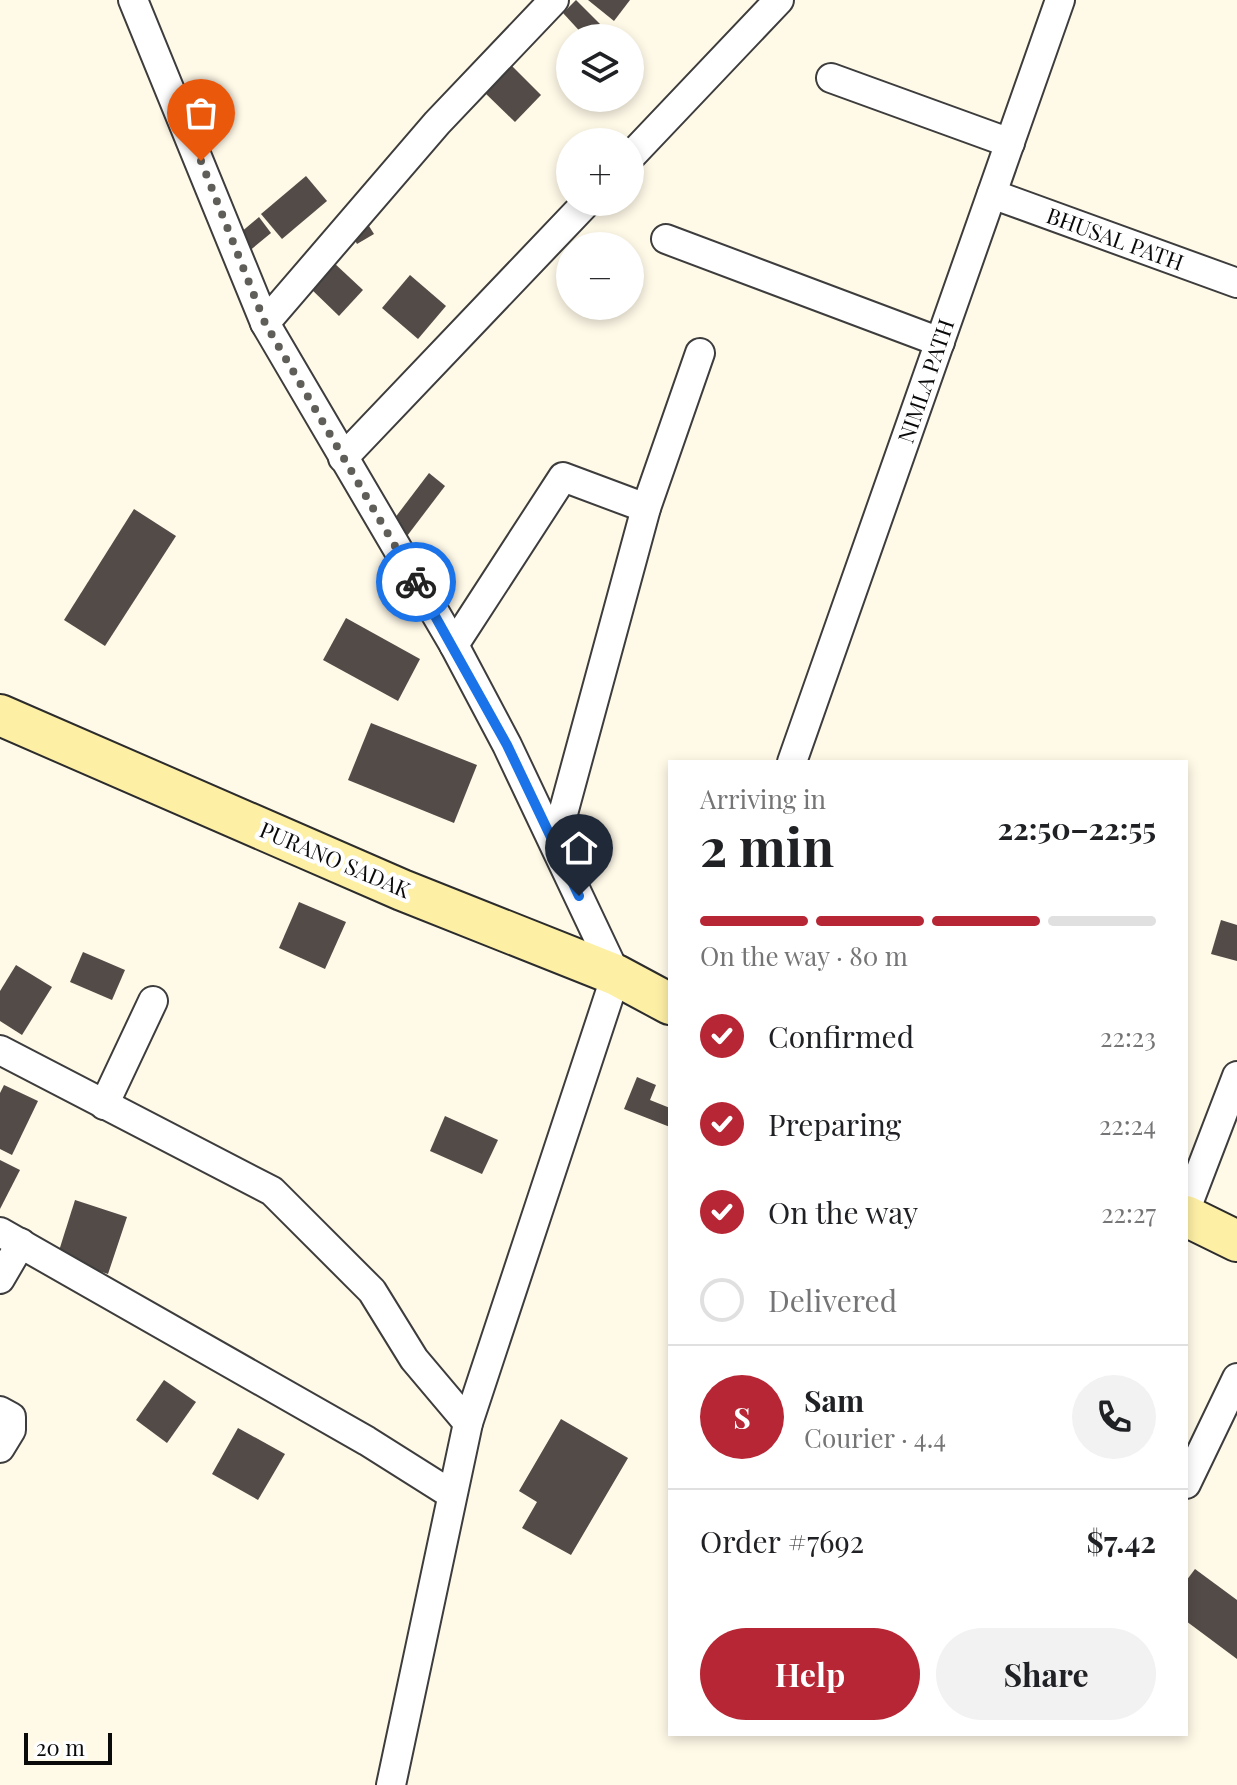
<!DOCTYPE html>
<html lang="en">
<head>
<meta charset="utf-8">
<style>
	:root { --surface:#fff; --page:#f2f2f2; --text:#202124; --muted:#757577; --line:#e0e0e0; --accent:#b62634 }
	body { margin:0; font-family:"Playfair Display",serif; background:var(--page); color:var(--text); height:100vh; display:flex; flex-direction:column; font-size:30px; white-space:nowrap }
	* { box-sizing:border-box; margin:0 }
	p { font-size:26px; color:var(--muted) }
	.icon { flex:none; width:44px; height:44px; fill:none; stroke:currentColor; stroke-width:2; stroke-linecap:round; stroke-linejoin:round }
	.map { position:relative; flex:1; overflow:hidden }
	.drawer { position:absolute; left:668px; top:760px; width:520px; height:976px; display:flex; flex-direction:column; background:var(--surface); border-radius:0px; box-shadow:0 4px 12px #0003 }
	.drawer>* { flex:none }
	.fabs { position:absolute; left:556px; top:24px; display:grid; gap:16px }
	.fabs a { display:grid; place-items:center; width:88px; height:88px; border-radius:50%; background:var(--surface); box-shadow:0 4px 12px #0003; font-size:40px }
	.scale { position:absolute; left:24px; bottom:20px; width:88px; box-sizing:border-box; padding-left:8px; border:4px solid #0a0a0a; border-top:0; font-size:22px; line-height:28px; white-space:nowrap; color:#0a0a0a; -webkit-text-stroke:6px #fff; paint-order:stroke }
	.pin { position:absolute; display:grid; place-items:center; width:68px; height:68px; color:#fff; margin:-82px -34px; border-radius:50% 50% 50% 0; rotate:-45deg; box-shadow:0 0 8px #0007 }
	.pin .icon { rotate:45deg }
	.courier { position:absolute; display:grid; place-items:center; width:80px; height:80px; margin:-40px; border:6px solid #1a73e8; border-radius:50%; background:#fff; color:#222; box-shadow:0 2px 10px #0007 }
	.overview em { font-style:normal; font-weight:700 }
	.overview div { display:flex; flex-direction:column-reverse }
	.overview { display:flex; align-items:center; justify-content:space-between; height:136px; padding:0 32px }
	h1 { font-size:52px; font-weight:700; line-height:60px }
	.bar { display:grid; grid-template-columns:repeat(4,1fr); gap:12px 8px; align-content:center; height:96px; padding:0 32px }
	.bar i { height:10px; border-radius:6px; background:var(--line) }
	.bar .current { background:var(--accent) }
	.bar p { grid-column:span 4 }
	.line { display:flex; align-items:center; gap:20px; padding:0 32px; border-top:2px solid var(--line) }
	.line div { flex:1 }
	.round { display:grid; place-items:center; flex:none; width:84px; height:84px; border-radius:42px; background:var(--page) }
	ol { padding:0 32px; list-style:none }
	li { display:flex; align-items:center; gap:24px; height:88px }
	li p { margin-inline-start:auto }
	li .icon { padding:8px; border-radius:50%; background:var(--accent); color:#fff; stroke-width:4 }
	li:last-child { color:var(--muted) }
	li i { width:44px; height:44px; border:4px solid var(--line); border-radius:50% }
	.action { display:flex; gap:16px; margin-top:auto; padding:16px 32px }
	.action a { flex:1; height:92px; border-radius:48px; background:var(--accent); color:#fff; font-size:32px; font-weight:700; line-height:92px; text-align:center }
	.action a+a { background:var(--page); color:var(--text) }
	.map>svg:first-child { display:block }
	.building { fill:#534b47 }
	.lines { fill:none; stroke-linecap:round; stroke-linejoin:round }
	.minor-casing { stroke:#3d3d3d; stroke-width:32 }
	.secondary-casing { stroke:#2c2c2c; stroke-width:44 }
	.minor { stroke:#fff; stroke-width:28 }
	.secondary { stroke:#fdefa4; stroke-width:40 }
	.done { stroke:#605e58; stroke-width:8; stroke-dasharray:0 14.4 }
	.route { stroke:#1a73e8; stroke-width:10 }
	.labels { text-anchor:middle; stroke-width:8; stroke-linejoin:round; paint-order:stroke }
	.street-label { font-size:22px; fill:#0a0a0a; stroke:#fff }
</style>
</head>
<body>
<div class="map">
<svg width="1237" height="1785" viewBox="0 0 1237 1785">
	<rect width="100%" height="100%" fill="#fff9e8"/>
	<g class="building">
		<path d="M576,0L607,31L599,38H586L563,13Z"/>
		<path d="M588,0H630L614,21Z"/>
		<path d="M509,63L541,95L515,122L482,90Z"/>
		<path d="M306,176L327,201L282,239L261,214Z"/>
		<path d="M259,217L271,233L248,252L265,284L252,293L227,244Z"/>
		<path d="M364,218L374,234L357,244L348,228Z"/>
		<path d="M333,262L363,290L339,316L309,287Z"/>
		<path d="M410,275L446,306L418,339L382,308Z"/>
		<path d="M429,473L445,486L404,540L388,527Z"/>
		<path d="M134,509L176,536L105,646L64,620Z"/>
		<path d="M346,618L420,659L398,701L323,660Z"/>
		<path d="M371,723L477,765L454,823L348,780Z"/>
		<path d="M299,902L346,922L325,969L279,948Z"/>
		<path d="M1221,920L1237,925V961L1211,954Z"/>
		<path d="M83,952L125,970L112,1000L70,982Z"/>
		<path d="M16,965L52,987L22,1035L0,1021V991Z"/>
		<path d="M637,1077L656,1085L650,1100L670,1108V1127L624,1109Z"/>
		<path d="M4,1085L38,1101L12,1155L0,1149V1093Z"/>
		<path d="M445,1116L498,1140L482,1174L430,1151Z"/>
		<path d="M0,1160L20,1170L0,1209Z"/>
		<path d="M75,1200L127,1217L108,1274L57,1257Z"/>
		<path d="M164,1380L196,1402L167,1443L136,1420Z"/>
		<path d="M561,1419L628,1458L571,1555L522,1528L537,1502L519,1491Z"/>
		<path d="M238,1428L285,1454L258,1500L212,1474Z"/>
		<path d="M1195,1569L1237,1600V1659L1186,1621V1581Z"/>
	</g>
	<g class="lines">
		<defs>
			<g id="minor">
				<path d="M133,0L265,323L454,645L507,745L616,975L468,1423L391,1785"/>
				<path d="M831,78L1010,143"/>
				<path d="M630,157L779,0"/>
				<path d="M992,194L1237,283"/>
				<path d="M666,239L940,342"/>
				<path d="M265,323L437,123L554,0"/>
				<path d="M343,458L587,202"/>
				<path d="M454,645L563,477L646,508"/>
				<path d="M792,762L1060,0"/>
				<path d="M555,843L646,508L700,353"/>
				<path d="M0,1050L272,1191L372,1291L414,1359L468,1423"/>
				<path d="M104,1105L153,1001"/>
				<path d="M1186,1209L1237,1076"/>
				<path d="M0,1232L367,1441L451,1494"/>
				<path d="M0,1279L21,1243"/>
				<path d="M0,1411L11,1417V1430L0,1448"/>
				<path d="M1186,1484L1237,1378"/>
			</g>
			<g id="secondary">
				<path d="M0,715L402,890L616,975L670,1004"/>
				<path d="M1186,1216L1237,1241"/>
			</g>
		</defs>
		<use href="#minor" class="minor-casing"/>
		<use href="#secondary" class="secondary-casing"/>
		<use href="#minor" class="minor"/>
		<use href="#secondary" class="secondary"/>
	</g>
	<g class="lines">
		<path class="done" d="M201,161L265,323L416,582"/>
		<path class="route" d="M416,582L507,745L579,896"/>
	</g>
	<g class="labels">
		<g class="street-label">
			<text transform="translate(1115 239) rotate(20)" y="8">BHUSAL PATH</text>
			<text transform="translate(926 381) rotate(-71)" y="8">NIMLA PATH</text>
			<text transform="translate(335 860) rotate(23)" y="8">PURANO SADAK</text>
		</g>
	</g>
</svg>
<div class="fabs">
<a><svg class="icon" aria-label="layers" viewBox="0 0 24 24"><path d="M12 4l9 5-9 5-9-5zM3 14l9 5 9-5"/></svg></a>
<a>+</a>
<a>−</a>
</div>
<div class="scale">20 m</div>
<div class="pin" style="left:201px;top:161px;background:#ea580c"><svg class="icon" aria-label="bag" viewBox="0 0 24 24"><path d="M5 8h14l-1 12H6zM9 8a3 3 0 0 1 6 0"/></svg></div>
<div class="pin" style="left:579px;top:896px;background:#1f2937"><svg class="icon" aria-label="home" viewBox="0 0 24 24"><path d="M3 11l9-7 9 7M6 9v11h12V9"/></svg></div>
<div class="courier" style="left:416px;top:582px"><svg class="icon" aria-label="bike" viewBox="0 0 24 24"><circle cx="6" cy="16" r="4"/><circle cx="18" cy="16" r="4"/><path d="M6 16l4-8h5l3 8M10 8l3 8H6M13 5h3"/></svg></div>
<section class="drawer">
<div class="overview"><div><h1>2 min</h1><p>Arriving in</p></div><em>22:50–22:55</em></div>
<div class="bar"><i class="current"></i><i class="current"></i><i class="current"></i><i></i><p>On the way · 80 m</p></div>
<ol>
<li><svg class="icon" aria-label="check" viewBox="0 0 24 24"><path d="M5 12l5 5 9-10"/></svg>Confirmed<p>22:23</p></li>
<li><svg class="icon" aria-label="check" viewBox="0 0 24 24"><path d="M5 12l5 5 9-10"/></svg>Preparing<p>22:24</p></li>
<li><svg class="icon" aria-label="check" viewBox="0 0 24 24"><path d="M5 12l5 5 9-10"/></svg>On the way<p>22:27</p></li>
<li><i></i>Delivered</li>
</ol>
<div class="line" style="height:144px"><b class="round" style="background:var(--accent);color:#fff">S</b><div><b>Sam</b><p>Courier · 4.4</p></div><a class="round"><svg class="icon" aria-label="phone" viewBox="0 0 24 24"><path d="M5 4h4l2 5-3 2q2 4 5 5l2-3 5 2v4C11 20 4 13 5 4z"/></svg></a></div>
<div class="line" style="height:104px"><div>Order #7692</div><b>$7.42</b></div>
<div class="action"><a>Help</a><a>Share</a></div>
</section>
</div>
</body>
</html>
